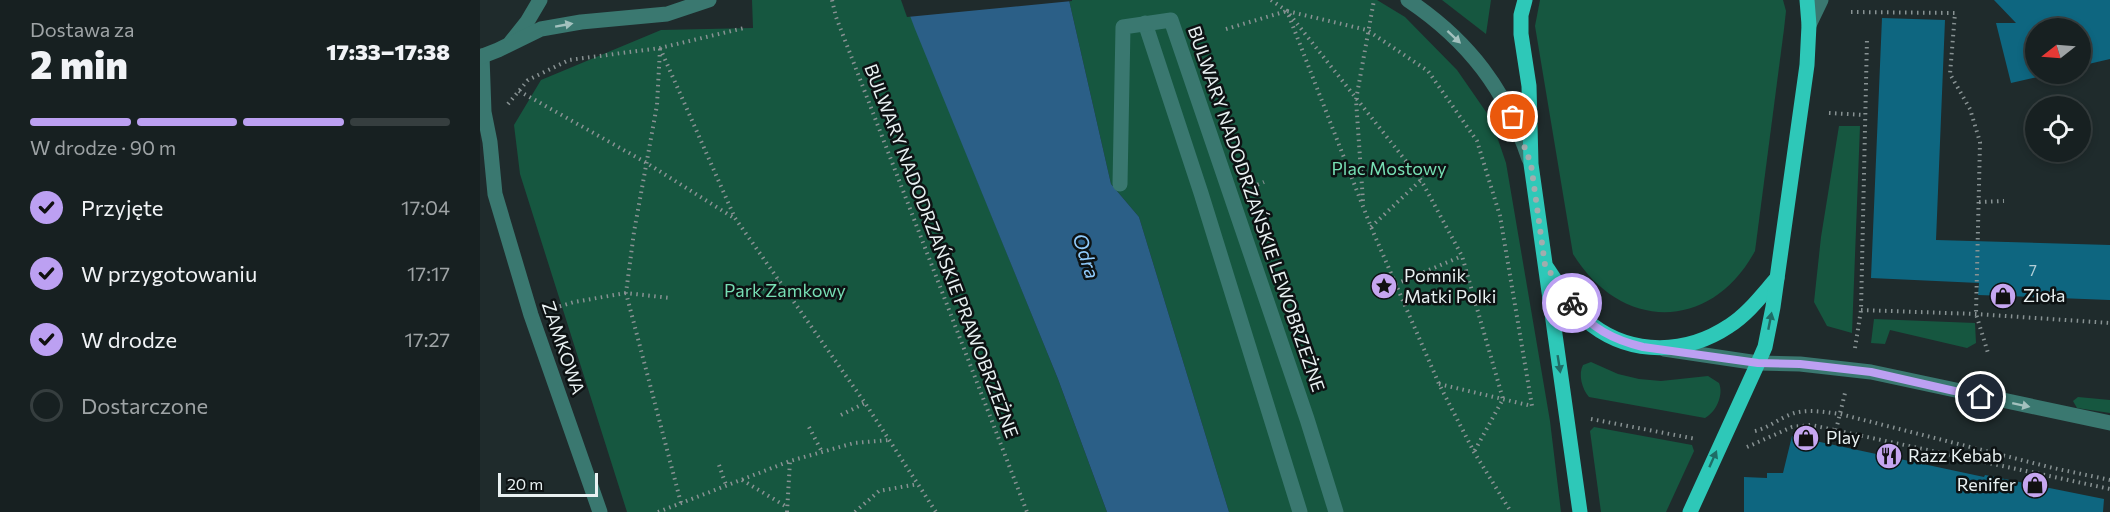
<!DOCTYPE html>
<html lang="pl">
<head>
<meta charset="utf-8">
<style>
	:root { --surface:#172021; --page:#20282a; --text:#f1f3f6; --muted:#9ea3a5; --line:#363e3f; --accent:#bca0f2 }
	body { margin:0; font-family:Commissioner,sans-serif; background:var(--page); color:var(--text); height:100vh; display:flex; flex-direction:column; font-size:22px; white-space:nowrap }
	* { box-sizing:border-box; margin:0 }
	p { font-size:20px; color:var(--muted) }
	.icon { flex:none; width:33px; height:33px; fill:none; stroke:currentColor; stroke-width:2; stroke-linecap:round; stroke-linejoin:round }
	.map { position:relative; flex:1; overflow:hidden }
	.sheet { display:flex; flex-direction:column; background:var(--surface); width:480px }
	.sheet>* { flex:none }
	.needle { width:39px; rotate:253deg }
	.fabs { position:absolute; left:1545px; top:18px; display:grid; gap:12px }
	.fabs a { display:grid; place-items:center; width:66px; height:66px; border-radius:50%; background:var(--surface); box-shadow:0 3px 9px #0003,0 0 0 2px var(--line); font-size:30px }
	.scale { position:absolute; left:18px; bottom:15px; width:100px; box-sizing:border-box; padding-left:6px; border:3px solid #e9f1f2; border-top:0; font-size:16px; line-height:21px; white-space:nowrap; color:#e9f1f2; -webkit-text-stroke:4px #0d1213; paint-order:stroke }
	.pin { position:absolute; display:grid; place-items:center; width:51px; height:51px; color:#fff; margin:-26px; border:3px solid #fff; border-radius:50%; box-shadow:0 2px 6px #0007 }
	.courier { position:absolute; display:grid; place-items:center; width:60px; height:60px; margin:-30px; border:4px solid #bca0f2; border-radius:50%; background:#fff; color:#222; box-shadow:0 2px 8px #0007 }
	.headline em { font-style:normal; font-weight:800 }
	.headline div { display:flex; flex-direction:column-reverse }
	.headline { display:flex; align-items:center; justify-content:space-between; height:102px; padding:0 30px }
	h1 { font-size:39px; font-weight:800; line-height:45px }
	.bar { display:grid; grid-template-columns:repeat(4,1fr); gap:9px 6px; align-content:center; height:72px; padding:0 30px }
	.bar i { height:8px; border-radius:4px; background:var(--line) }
	.bar .current { background:var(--accent) }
	.bar p { grid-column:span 4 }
	ol { padding:0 30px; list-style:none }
	li { display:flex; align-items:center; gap:18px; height:66px }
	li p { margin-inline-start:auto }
	li .icon { padding:6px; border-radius:50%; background:var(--accent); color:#111; stroke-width:4 }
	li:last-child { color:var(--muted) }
	li i { width:33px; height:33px; border:3px solid var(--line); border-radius:50% }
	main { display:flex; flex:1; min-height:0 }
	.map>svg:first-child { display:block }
	.green { fill:#165740 }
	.water { fill:#2b5f87 }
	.pier { fill:#1f2b2c }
	.building { fill:#0e6680 }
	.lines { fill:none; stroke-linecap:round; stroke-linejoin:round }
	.path { stroke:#889293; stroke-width:4; stroke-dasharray:1.5 4.5; stroke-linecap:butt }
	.minor { stroke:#3a7870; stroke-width:15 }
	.major { stroke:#2ec8b8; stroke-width:15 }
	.oneway { fill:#a3c1be }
	.oneway2 { fill:#1e6d66 }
	.done { stroke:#a2acad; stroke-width:6; stroke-dasharray:0 10.8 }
	.route { stroke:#bca0f2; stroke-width:8 }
	.labels { text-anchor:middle; stroke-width:5; stroke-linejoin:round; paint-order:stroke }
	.number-label { font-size:15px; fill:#b2ced6 }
	.park-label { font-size:18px; fill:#77dfb4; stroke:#0d1213 }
	.street-label { font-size:18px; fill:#e9f1f2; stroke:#0d1213 }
	.poi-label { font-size:18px; fill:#e9f1f2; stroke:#0d1213; text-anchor:start }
	.water-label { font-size:20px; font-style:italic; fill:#91ccfd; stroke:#0d1213 }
</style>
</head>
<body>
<main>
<section class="sheet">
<div class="headline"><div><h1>2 min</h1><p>Dostawa za</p></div><em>17:33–17:38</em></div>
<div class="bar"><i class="current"></i><i class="current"></i><i class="current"></i><i></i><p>W drodze · 90 m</p></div>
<ol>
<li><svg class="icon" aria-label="check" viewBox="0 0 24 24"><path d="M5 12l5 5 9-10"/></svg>Przyjęte<p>17:04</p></li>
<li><svg class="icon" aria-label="check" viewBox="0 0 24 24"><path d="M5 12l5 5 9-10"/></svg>W przygotowaniu<p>17:17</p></li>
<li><svg class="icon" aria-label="check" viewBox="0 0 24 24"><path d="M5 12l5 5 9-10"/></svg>W drodze<p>17:27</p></li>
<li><i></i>Dostarczone</li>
</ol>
</section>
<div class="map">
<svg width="1630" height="512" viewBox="0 0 1630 512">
	<rect width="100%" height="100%" fill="#1f2b2c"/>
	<g class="green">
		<path d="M272,0H424L578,379L627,512H147L40,174L34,125L61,80L181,30L273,28Z"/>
		<path d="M589,0H897L925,17L977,70L1011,119L1026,163L1070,421L1081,512H749L659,217L631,184Z"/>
		<path d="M962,0H1011L1006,34Z"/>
		<path d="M1060,0H1303L1306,11L1304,29L1275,251C1231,332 1141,332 1093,254L1055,26Z"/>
		<path d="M1359,126H1380L1372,333L1347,326L1334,302L1341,237Z"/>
		<path d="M1394,319L1495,323L1496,343L1487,348L1410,330L1405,344L1391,343Z"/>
		<path d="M1111,362L1138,374L1159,379L1181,381L1228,376L1239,383C1244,395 1236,412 1225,418L1109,397C1102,389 1098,374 1103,365Z"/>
		<path d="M1598,397L1630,400V413L1597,408L1593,401Z"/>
		<path d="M1114,427L1212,445L1214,451L1186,512H1121L1110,431Z"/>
	</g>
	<path class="water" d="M424,0H589L631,184L659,217L749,512H627L578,379L435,29Z"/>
	<path class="pier" d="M421,0H592V1L427,17Z"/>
	<g class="building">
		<path d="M1514,0H1630V59L1600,66V28H1556V74H1570L1531,83L1516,23H1536Z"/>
		<path d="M1402,18L1465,20L1456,240L1630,245V300L1498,295L1499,283L1391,278Z"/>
		<path d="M1312,436L1504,477L1505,475L1624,499L1623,512H1264V477L1287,478V473H1303Z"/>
	</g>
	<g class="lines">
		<g class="path">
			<path d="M352,0L356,17L547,512"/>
			<path d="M791,0L807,11L891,227L959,384L994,452L1031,512"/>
			<path d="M1371,12L1475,13L1470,74L1490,109L1500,142L1496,314L1508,353"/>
			<path d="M746,29L807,11"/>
			<path d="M180,48L255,218L385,403L456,512"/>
			<path d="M180,49L177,105L154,232L146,293L201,503"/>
			<path d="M39,91L165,162L254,218"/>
			<path d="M28,104L48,80L89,60L180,48L264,28"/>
			<path d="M1349,113L1385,115"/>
			<path d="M772,187L784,182"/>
			<path d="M883,201L876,100L894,0"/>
			<path d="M1499,202L1524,201"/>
			<path d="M891,227L941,180"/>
			<path d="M916,284L982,256"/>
			<path d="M282,289L298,280"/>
			<path d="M74,308L94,302L146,293L190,298"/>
			<path d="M1381,310L1496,314L1630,323"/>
			<path d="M1375,348L1381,310L1387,38"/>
			<path d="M959,384L1052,406L1020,216L997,141L948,71L887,30L807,11L941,180L982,256L1023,399L994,452"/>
			<path d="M361,415L385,403"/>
			<path d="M1111,419L1216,439"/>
			<path d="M329,427L342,452"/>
			<path d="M1356,430L1365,393"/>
			<path d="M1275,431C1288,428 1297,420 1309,415C1325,408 1343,412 1360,414L1573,468L1630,480"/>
			<path d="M1267,447L1312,427L1331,425L1630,489"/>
			<path d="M239,465L246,485"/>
			<path d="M262,480L307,507"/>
			<path d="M178,512L310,461L374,443L409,440"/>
			<path d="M307,512L310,461"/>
			<path d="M375,512L399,491L438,484"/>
		</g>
		<g class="minor">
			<path d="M928,0C989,41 1026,90 1049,159"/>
			<path d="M665,23L721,193L820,512"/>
			<path d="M1329,25L1341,0"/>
			<path d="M31,42L47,22L60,0"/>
			<path d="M2,56L4,112L10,142L15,194L51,315L120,512"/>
			<path d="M0,57L18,50L61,29L101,22L187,14L229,0"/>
			<path d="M640,184L643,27L691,20L827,419L856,512"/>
			<path d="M1184,349L1278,363L1320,364L1391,372L1630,423"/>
		</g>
		<g class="major">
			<path d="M1045,0L1041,15V34L1049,86L1051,164L1100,512"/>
			<path d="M1067,268C1080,287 1093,310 1112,325C1153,356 1207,354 1249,326C1268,314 1282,295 1297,278"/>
			<path d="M1210,512L1278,363L1285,347L1293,307L1327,65L1329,25L1327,0"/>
		</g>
	</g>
	<defs><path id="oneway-solid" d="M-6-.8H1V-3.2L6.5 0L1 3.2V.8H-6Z" transform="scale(1.5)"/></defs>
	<g class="oneway">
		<use href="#oneway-solid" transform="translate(84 25) rotate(-10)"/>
		<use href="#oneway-solid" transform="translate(974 37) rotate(43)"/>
		<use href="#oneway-solid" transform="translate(1541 405) rotate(12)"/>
	</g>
	<g class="oneway2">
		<use href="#oneway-solid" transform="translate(1290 321) rotate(-79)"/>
		<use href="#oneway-solid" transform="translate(1079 364) rotate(81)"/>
		<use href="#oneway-solid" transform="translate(1233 459) rotate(-66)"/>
	</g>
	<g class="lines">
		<path class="done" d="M1033,117L1051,164L1065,265L1092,303"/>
		<path class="route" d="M1092,303C1110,328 1134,340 1163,347L1278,363L1320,364L1391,372L1501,397"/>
	</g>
	<defs>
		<symbol id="sight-disc" viewBox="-11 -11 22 22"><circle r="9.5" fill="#c6a6f0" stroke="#0d1213"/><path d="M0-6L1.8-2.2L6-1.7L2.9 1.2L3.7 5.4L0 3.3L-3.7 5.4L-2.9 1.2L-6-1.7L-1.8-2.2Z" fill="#111"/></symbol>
		<symbol id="shop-disc" viewBox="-11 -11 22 22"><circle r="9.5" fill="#c6a6f0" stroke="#0d1213"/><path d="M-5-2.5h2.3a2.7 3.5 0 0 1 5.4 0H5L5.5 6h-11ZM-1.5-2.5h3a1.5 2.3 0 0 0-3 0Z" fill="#111"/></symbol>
		<symbol id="restaurant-disc" viewBox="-11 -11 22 22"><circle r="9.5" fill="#c6a6f0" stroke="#0d1213"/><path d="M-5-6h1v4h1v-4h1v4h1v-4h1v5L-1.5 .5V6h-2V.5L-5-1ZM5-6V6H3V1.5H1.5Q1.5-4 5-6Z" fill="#111"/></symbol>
	</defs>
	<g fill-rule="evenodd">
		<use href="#sight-disc" x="889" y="271" width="30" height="30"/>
		<use href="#shop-disc" x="1508" y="281" width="30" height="30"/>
		<use href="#shop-disc" x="1311" y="423" width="30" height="30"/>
		<use href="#restaurant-disc" x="1394" y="441" width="30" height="30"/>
		<use href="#shop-disc" x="1540" y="470" width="30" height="30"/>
	</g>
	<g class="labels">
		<g class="number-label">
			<text x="1553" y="276">7</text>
		</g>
		<g class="park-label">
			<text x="909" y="175">Plac Mostowy</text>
			<text x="305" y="297">Park Zamkowy</text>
		</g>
		<g class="street-label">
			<text transform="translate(776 209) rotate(71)" y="6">BULWARY NADODRZAŃSKIE LEWOBRZEŻNE</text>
			<text transform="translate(461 251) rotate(69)" y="6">BULWARY NADODRZAŃSKIE PRAWOBRZEŻNE</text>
			<text transform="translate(83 348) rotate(71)" y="6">ZAMKOWA</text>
		</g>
		<g class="poi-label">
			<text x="924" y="282">Pomnik<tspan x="924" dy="21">Matki Polki</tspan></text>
			<text x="1543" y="302">Zioła</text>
			<text x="1346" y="444">Play</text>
			<text x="1428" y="462">Razz Kebab</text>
			<text x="1536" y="491" text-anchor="end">Renifer</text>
		</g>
		<g class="water-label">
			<text transform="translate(606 256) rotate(72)" y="7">Odra</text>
		</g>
	</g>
</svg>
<div class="fabs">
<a><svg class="needle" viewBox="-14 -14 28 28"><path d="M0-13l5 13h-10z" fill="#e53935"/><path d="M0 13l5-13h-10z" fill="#9ea3a5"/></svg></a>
<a><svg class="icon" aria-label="locate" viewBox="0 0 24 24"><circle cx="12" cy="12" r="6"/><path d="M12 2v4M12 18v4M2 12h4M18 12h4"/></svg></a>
</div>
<div class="scale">20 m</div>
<div class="pin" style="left:1033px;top:117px;background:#ea580c"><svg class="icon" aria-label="bag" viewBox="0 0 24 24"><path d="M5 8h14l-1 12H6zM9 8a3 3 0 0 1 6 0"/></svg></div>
<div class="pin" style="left:1501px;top:397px;background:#1f2937"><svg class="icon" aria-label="home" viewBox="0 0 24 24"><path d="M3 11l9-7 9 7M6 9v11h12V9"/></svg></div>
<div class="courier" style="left:1092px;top:303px"><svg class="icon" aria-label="bike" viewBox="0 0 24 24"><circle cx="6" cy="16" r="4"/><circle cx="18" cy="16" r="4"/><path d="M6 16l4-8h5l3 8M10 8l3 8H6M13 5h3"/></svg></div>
</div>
</main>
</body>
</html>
